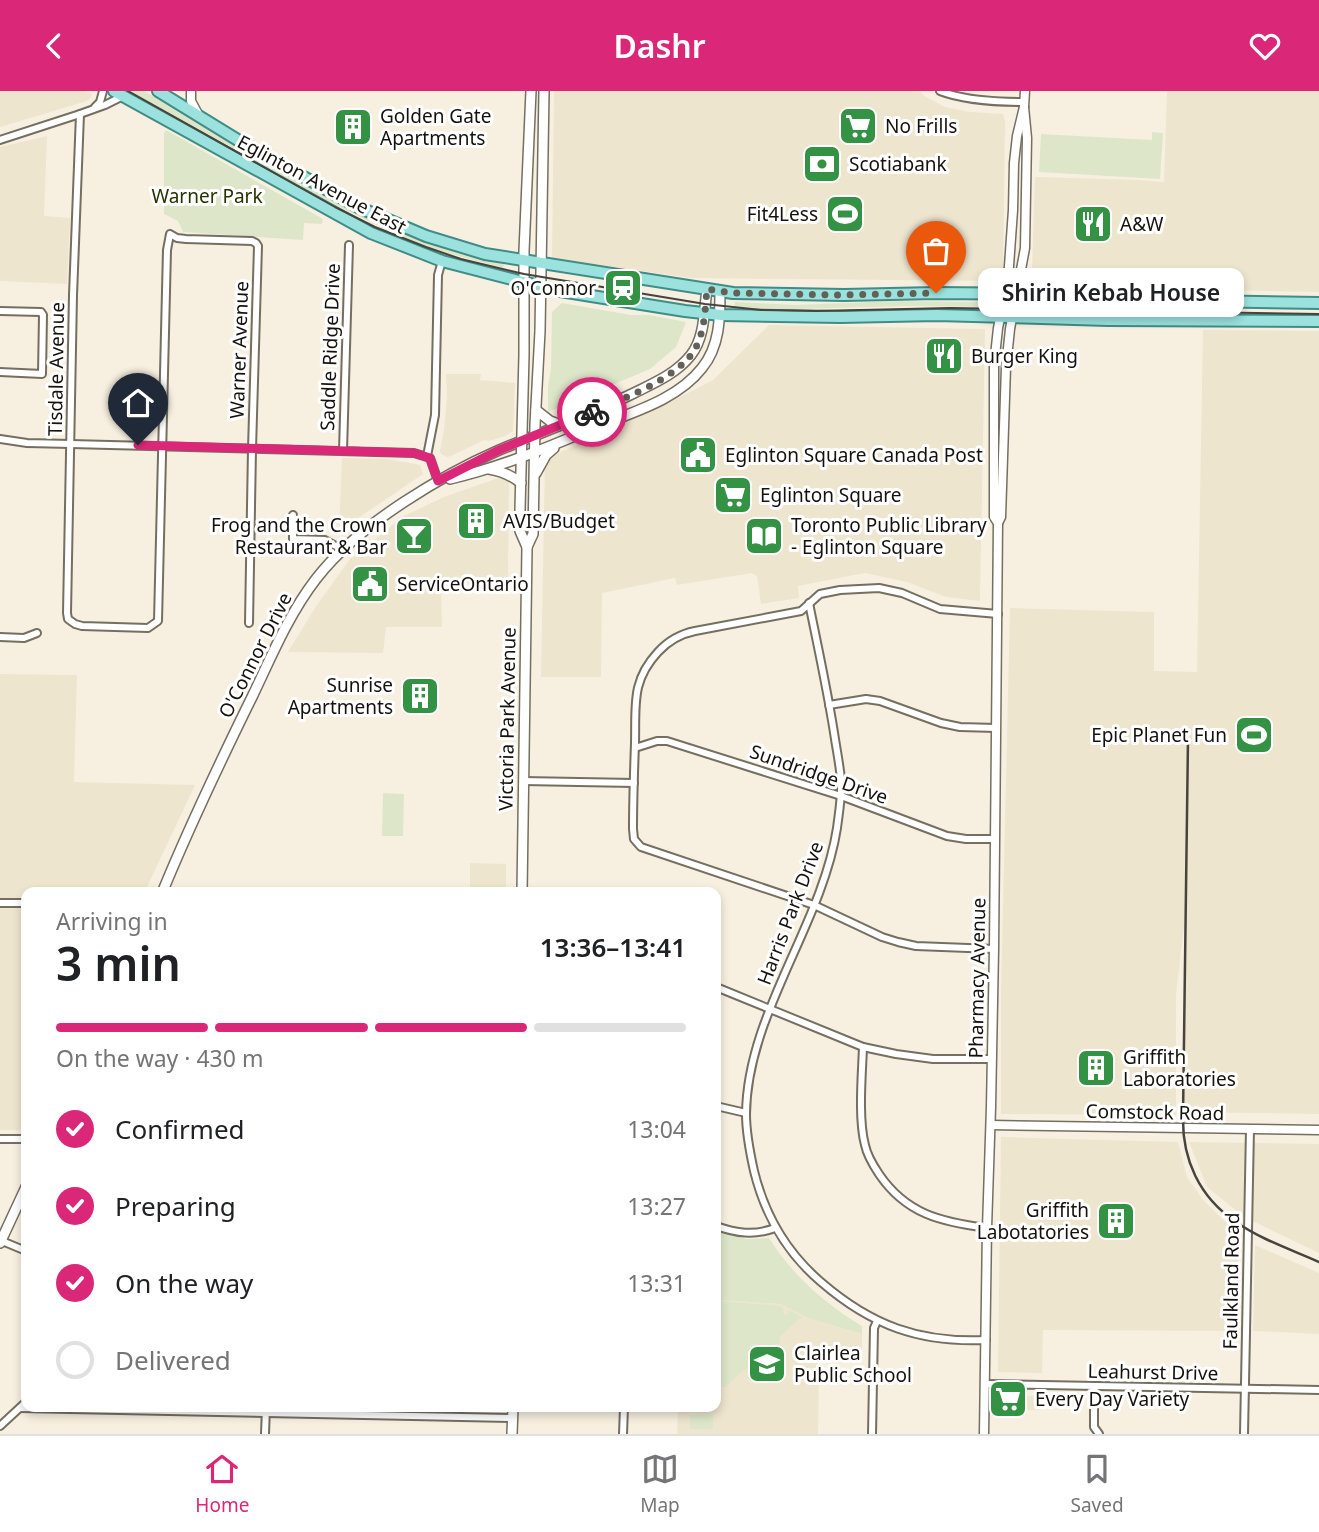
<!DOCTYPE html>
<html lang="en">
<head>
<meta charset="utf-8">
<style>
	:root { --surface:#fff; --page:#f2f2f2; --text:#202124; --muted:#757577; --line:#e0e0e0; --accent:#db2777 }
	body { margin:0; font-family:"Noto Sans",sans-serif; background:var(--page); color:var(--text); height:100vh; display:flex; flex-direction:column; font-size:26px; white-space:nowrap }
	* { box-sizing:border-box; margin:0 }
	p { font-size:23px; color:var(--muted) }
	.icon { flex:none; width:38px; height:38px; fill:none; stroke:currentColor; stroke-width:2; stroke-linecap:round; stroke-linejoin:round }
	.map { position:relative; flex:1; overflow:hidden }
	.side { position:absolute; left:21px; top:796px; width:700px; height:525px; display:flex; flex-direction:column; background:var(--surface); border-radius:14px; box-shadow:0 4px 10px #0003 }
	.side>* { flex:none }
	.pin { position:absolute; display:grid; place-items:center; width:60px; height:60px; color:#fff; margin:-72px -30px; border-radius:50% 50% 50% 0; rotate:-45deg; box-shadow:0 0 7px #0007 }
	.pin .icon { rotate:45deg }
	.courier { position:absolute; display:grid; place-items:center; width:70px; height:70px; margin:-35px; border:5px solid #db2777; border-radius:50%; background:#fff; color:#222; box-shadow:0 2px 9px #0007 }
	.bubble { position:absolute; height:49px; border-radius:14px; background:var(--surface); box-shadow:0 4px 10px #0003; font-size:23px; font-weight:600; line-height:49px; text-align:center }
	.headline em { font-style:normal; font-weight:600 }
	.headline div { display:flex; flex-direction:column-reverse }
	.headline { display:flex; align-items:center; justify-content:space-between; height:119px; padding:0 35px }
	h1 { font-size:46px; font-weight:600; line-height:52px }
	.bar { display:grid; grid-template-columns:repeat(4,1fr); gap:10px 7px; align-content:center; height:84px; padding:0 35px }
	.bar i { height:9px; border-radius:5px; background:var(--line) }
	.bar .on { background:var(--accent) }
	.bar p { grid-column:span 4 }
	ol { padding:0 35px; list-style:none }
	li { display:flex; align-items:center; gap:21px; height:77px }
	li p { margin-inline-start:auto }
	li .icon { padding:7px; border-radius:50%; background:var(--accent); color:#fff; stroke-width:4 }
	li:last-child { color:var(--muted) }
	li i { width:38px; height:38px; border:4px solid var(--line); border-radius:50% }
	header { display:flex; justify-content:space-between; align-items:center; height:91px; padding:0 35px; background:var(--accent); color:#fff; font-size:32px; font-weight:600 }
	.dock { display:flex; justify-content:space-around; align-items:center; height:98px; border-top:2px solid var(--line); background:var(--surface); font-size:19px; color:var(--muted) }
	.dock a { display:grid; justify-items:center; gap:4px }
	.dock .on { color:var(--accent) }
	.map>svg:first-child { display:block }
	.built { fill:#eee5ce }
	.green { fill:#dde6c9 }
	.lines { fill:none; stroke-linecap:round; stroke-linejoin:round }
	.minor-casing { stroke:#746f61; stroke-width:10 }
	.tertiary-casing { stroke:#746f61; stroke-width:11 }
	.secondary-casing { stroke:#746f61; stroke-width:12 }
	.primary-casing { stroke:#408c87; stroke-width:14 }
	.minor { stroke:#fff; stroke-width:6 }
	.tertiary { stroke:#fff; stroke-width:8 }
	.secondary { stroke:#fff; stroke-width:9 }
	.primary { stroke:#9be2de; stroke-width:10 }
	.tram { stroke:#47443d; stroke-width:2 }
	.rail { stroke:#47443d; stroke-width:2.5 }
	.done { stroke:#636057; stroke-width:7; stroke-dasharray:0 12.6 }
	.route { stroke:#db2777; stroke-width:9 }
	.labels { text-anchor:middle; stroke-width:6; stroke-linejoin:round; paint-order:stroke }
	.poi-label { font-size:19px; fill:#14120d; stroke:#fff; text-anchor:start }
	.street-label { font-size:19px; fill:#14120d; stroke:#fff }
	.park-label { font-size:19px; fill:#263200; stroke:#fff }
</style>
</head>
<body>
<header><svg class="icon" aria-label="back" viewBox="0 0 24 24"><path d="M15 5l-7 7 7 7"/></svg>Dashr<svg class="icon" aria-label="heart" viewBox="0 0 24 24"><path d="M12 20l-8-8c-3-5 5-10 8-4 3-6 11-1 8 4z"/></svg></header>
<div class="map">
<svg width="1319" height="1343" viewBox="0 0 1319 1343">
	<rect width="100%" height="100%" fill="#f7f0e1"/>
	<g class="built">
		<path d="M0,0H86L92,3L90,8L84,11L0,36Z"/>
		<path d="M554,0H919L926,6L945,16L970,21L1003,23L1005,30L1003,190L691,187L552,167Z"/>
		<path d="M1167,0H1319V201L1091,196L1063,193H1044L1032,181L1035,86L1139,89L1164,91Z"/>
		<path d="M47,45L44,125L70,127L67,193L0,190V56Z"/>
		<path d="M769,234L985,238L980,510L946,506L907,491L865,482L798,495L799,507L761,513L757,485L752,482L677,494L675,487L602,502L601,586H541L545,368L655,319L713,289Z"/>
		<path d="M1203,239L1319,240V1023L1183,1021L1185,827L1176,904V1024L1001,1023V903L1010,517L1154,521V580L1197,581Z"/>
		<path d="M446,283H481L480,289L515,292L513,340L505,345L489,350L484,349L451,365L447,366L441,363L440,360L444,339L447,306Z"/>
		<path d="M342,367L388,368L420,374L423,383L339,440Z"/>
		<path d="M501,386L509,388L508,493L441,492L442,536H386L383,562L288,561L315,517L350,468L404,425L444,406Z"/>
		<path d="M0,583L77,584L74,691L195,694L145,800L26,802V1039H0Z"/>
		<path d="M470,772L506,773V801H470Z"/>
		<path d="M1001,1046L1178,1051L1187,1086L1204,1110L1239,1144L1236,1240L1043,1239L1042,1282L998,1281Z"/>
		<path d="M1189,1051L1319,1053V1162L1244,1126L1207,1096Z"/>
		<path d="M1255,1154L1319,1182V1243L1253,1240Z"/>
		<path d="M716,1209L780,1213L808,1227L862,1243V1264H818L819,1282L818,1343H677L678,1316H716Z"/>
		<path d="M999,1305H1040L1039,1319H999Z"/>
	</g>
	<g class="green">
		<path d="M126,0H144L320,101L368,126L444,157L504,173L503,177C469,168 439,161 406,147C370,132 336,114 302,96L301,93L299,94L285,86L283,88Z"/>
		<path d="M166,39L323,128L322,133L304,132L303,149L183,141L178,130L164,123V42Z"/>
		<path d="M1152,41L1163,42L1160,88L1039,81L1041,43L1152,49Z"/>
		<path d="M897,210L982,211V216L911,215L796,218V221L734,217L735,211L795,214Z"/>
		<path d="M1154,211L1197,214V223H1167L1166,224L1154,225V222H1165V214H1154Z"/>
		<path d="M562,212L631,224H649L686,231L676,256L650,278L548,321V296L551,278L552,221Z"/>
		<path d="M383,702L404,703L403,745H382Z"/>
		<path d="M716,1139L746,1148L769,1147C793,1185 824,1212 862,1235V1243L808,1227L780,1213L716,1209Z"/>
		<path d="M716,1210L779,1215L783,1217L784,1224L788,1223V1219L803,1227L799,1228L780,1246L777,1273L767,1272L770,1278L762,1285L758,1286L751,1282L749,1276L740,1282L726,1296H716Z"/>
		<rect x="690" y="1324" width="23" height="14"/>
	</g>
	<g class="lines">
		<defs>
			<g id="minor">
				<path d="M940,0C963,9 1000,11 1024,11"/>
				<path d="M95,16L100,11L103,0"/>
				<path d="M80,23L73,204L67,522L68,528L75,533L82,535L148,537L158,530L167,159L170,143L177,147L186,148L252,150L256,152L258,155L252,358L249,532"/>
				<path d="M0,49L80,23L105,14L123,5"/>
				<path d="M0,220L41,221L43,224L42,283L0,281"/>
				<path d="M0,348L27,352L71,353L414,362L430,367L438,390"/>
				<path d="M343,360L349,154"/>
				<path d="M427,365L435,324L438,184L442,170"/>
				<path d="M293,424V448L325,449L343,459"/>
				<path d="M809,512C818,557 828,602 835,648C837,661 840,676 841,689C842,705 839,721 837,737C822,834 747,923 746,1023C746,1042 750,1062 754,1080C765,1125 787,1162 821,1191C872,1235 920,1252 986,1249"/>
				<path d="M0,546L24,547L37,542"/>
				<path d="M829,614L866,608L880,610L941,632L960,636L996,637"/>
				<path d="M635,657L657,650H667L841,705L947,745L966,748H994"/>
				<path d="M523,690L634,692"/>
				<path d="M0,812H26"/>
				<path d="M994,858L916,855L898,851L882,846L814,814L641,756L634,748L633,738C633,709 634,680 635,652C636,614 631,590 658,561C669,549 680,543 695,540L801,520L820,503L840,499L879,497L902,502L940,518L998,523"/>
				<path d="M716,896L863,956L896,963L933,968H992"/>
				<path d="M863,956C862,983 858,1028 865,1054C867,1064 873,1074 879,1083C906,1123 941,1131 987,1137"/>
				<path d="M716,1015L746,1022"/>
				<path d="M0,1048H26"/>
				<path d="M716,1135C736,1142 754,1145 775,1137"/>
				<path d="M2,1150L26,1160"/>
				<path d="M986,1293L1319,1299"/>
				<path d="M1094,1296V1336L1099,1343"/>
				<path d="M20,1317L512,1327"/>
				<path d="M0,1335L26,1311"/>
				<path d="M265,1343L266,1316"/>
				<path d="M623,1343L624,1316"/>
				<path d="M872,1343L874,1237L877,1230"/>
				<path d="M1244,1343L1250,1038"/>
			</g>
			<g id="tertiary">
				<path d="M191,0V10L198,23"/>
				<path d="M998,432L1001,426L1006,276L1010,238L1025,157L1027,47L1024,16L1025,0"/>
				<path d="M991,1034L1319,1039"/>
				<path d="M984,1343L987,1137L991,1016L994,858L998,432L994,426V274L998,237L1008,189L1013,119L1014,72L1017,45L1024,16"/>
			</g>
			<g id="secondary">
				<path d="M536,319L550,330L561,334"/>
				<path d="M489,378C502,380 511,384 521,392"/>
				<path d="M536,382L546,364L554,357"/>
				<path d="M450,388C501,376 549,356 596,336C633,321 677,309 702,277C720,255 720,227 720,200"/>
				<path d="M527,456L533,443L535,334L540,240L544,0"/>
				<path d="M162,802C190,734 221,669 253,604C272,564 289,523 316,488C340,457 372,432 404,411C433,392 465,374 497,360C542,341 589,324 634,302C654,292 676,283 691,264C705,246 704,220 707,198"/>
				<path d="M522,802L527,456L520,440V418L524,264V160L531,0"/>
				<path d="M0,1152L26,1096"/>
				<path d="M512,1343L513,1316"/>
			</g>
			<g id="primary">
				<path d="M114,0L371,142L442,170L554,199L685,220L721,224L840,226L937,224L1108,229L1319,230"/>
				<path d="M158,0L241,51L358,116L426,145L485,163L733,202L844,204L936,202L1031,203L1161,207L1203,210L1319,212"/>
			</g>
		</defs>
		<use href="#minor" class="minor-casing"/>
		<use href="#tertiary" class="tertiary-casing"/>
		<use href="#secondary" class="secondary-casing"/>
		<use href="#primary" class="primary-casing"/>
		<use href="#minor" class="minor"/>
		<use href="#tertiary" class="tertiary"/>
		<use href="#secondary" class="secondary"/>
		<use href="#primary" class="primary"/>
		<path class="tram" d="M128,0L335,116L375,136L426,156L461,168L524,183L705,213L761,219L816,220L950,217L1319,223"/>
		<path class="rail" d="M1188,648L1183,1025C1182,1068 1199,1106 1236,1131C1260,1148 1292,1159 1319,1171"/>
	</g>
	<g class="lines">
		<path class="done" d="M592,321C622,308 679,287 695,258C705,240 705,218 707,198L733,202L844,204L936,202"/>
		<path class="route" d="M138,354L414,362L430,367L438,390L497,360L592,321"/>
	</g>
	<defs>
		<symbol id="supermarket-square" viewBox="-11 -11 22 22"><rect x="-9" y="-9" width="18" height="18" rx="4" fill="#349244" stroke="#fff"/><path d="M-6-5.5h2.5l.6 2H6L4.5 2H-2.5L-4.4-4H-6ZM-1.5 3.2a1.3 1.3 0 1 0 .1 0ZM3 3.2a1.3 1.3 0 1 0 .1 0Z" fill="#fff"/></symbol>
		<symbol id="building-square" viewBox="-11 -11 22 22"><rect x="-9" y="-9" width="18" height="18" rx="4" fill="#349244" stroke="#fff"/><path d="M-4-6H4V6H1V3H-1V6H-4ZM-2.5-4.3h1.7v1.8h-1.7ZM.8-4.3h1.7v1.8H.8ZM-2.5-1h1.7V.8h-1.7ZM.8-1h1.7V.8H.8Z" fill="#fff"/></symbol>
		<symbol id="bank-square" viewBox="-11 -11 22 22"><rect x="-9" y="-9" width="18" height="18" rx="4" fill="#349244" stroke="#fff"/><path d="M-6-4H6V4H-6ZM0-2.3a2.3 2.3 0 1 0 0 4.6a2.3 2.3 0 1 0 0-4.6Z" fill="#fff"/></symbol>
		<symbol id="stadium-square" viewBox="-11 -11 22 22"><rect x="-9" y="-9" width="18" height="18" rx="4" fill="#349244" stroke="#fff"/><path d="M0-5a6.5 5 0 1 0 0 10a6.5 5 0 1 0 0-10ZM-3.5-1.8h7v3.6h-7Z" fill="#fff"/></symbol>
		<symbol id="restaurant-square" viewBox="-11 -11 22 22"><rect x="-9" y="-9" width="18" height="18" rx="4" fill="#349244" stroke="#fff"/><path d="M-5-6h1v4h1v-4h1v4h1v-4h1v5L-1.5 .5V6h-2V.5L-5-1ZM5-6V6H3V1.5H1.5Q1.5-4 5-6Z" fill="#fff"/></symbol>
		<symbol id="station-square" viewBox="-11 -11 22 22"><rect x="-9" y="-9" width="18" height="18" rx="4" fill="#349244" stroke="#fff"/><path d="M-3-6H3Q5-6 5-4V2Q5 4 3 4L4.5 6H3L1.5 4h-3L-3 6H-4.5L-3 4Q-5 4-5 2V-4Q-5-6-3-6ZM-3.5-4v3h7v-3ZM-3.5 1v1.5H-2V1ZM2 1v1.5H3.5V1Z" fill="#fff"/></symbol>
		<symbol id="civic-square" viewBox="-11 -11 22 22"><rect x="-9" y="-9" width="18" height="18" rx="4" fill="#349244" stroke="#fff"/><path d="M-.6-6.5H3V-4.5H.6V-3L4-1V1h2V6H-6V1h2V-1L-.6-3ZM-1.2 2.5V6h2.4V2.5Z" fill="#fff"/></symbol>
		<symbol id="bar-square" viewBox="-11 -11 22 22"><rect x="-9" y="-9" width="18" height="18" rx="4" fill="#349244" stroke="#fff"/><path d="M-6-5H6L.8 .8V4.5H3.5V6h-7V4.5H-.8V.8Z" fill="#fff"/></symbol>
		<symbol id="library-square" viewBox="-11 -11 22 22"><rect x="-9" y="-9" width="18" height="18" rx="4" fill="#349244" stroke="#fff"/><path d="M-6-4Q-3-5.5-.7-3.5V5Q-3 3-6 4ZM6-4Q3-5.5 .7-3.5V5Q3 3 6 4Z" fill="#fff"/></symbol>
		<symbol id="school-square" viewBox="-11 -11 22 22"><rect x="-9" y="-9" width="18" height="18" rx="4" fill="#349244" stroke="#fff"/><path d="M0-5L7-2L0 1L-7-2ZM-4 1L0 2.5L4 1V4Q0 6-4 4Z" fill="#fff"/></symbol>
	</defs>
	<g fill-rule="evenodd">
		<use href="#supermarket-square" x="836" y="13" width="44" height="44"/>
		<use href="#building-square" x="331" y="14" width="44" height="44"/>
		<use href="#bank-square" x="800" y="51" width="44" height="44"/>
		<use href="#stadium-square" x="823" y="101" width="44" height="44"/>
		<use href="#restaurant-square" x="1071" y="111" width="44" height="44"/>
		<use href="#station-square" x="601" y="175" width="44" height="44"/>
		<use href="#restaurant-square" x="922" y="243" width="44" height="44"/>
		<use href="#civic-square" x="676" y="342" width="44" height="44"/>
		<use href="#supermarket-square" x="711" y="382" width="44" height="44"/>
		<use href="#building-square" x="454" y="408" width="44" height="44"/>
		<use href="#bar-square" x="392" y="423" width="44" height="44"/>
		<use href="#library-square" x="742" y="423" width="44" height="44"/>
		<use href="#civic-square" x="348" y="471" width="44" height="44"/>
		<use href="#building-square" x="398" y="583" width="44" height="44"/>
		<use href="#stadium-square" x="1232" y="622" width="44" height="44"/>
		<use href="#building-square" x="1074" y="955" width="44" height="44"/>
		<use href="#building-square" x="1094" y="1108" width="44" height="44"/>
		<use href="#school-square" x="745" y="1251" width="44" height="44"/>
		<use href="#supermarket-square" x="986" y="1286" width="44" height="44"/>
	</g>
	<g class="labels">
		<g class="poi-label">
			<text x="380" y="32">Golden Gate<tspan x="380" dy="22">Apartments</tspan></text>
			<text x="885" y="42">No Frills</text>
			<text x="849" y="80">Scotiabank</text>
			<text x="818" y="130" text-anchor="end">Fit4Less</text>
			<text x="1120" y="140">A&amp;W</text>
			<text x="596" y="204" text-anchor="end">O'Connor</text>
			<text x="971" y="272">Burger King</text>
			<text x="725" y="371">Eglinton Square Canada Post</text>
			<text x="760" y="411">Eglinton Square</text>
			<text x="503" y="437">AVIS/Budget</text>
			<text x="387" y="441" text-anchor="end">Frog and the Crown<tspan x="387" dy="22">Restaurant &amp; Bar</tspan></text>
			<text x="791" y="441">Toronto Public Library<tspan x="791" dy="22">- Eglinton Square</tspan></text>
			<text x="397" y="500">ServiceOntario</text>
			<text x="393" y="601" text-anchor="end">Sunrise<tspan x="393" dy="22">Apartments</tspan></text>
			<text x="1227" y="651" text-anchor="end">Epic Planet Fun</text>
			<text x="1123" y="973">Griffith<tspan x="1123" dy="22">Laboratories</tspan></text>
			<text x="1089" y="1126" text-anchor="end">Griffith<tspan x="1089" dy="22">Labotatories</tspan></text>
			<text x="794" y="1269">Clairlea<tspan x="794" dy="22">Public School</tspan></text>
			<text x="1035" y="1315">Every Day Variety</text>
		</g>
		<g class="street-label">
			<text transform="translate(322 93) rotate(28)" y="7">Eglinton Avenue East</text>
			<text transform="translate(330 256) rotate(-88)" y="7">Saddle Ridge Drive</text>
			<text transform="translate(239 259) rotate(-88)" y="7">Warner Avenue</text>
			<text transform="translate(56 278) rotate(-89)" y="7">Tisdale Avenue</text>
			<text transform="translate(255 564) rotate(-63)" y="7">O'Connor Drive</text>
			<text transform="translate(507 628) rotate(-89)" y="7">Victoria Park Avenue</text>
			<text transform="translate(819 683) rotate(19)" y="7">Sundridge Drive</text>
			<text transform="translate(790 822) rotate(-69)" y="7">Harris Park Drive</text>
			<text transform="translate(977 887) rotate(-89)" y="7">Pharmacy Avenue</text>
			<text transform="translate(1155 1021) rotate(1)" y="7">Comstock Road</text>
			<text transform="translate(1231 1190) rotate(-89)" y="7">Faulkland Road</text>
			<text transform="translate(1153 1281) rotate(1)" y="7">Leahurst Drive</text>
		</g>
		<g class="park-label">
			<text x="207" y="112">Warner Park</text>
		</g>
	</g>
</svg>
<div class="pin" style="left:936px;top:202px;background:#ea580c"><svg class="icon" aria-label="bag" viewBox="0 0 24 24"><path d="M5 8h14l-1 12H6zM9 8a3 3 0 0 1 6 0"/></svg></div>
<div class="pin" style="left:138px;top:354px;background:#1f2937"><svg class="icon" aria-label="home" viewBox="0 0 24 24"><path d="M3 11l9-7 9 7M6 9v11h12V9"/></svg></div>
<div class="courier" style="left:592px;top:321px"><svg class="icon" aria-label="bike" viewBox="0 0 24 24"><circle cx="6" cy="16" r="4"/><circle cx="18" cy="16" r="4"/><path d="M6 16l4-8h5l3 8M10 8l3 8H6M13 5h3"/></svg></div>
<div class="bubble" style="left:978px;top:177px;width:266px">Shirin Kebab House</div>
<section class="side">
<div class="headline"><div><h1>3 min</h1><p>Arriving in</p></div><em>13:36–13:41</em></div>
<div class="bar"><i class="on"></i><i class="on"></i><i class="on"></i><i></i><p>On the way · 430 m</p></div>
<ol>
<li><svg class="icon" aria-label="check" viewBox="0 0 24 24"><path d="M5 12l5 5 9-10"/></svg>Confirmed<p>13:04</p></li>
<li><svg class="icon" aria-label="check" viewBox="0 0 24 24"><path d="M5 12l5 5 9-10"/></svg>Preparing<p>13:27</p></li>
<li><svg class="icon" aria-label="check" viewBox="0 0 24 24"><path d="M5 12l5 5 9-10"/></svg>On the way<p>13:31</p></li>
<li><i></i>Delivered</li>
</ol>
</section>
</div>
<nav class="dock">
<a class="on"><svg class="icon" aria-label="home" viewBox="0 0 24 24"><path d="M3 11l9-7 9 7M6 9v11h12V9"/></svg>Home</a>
<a><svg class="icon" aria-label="map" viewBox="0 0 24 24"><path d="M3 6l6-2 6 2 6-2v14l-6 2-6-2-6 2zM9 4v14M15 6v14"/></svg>Map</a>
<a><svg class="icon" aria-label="saved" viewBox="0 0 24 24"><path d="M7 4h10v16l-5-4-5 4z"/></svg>Saved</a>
</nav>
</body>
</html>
